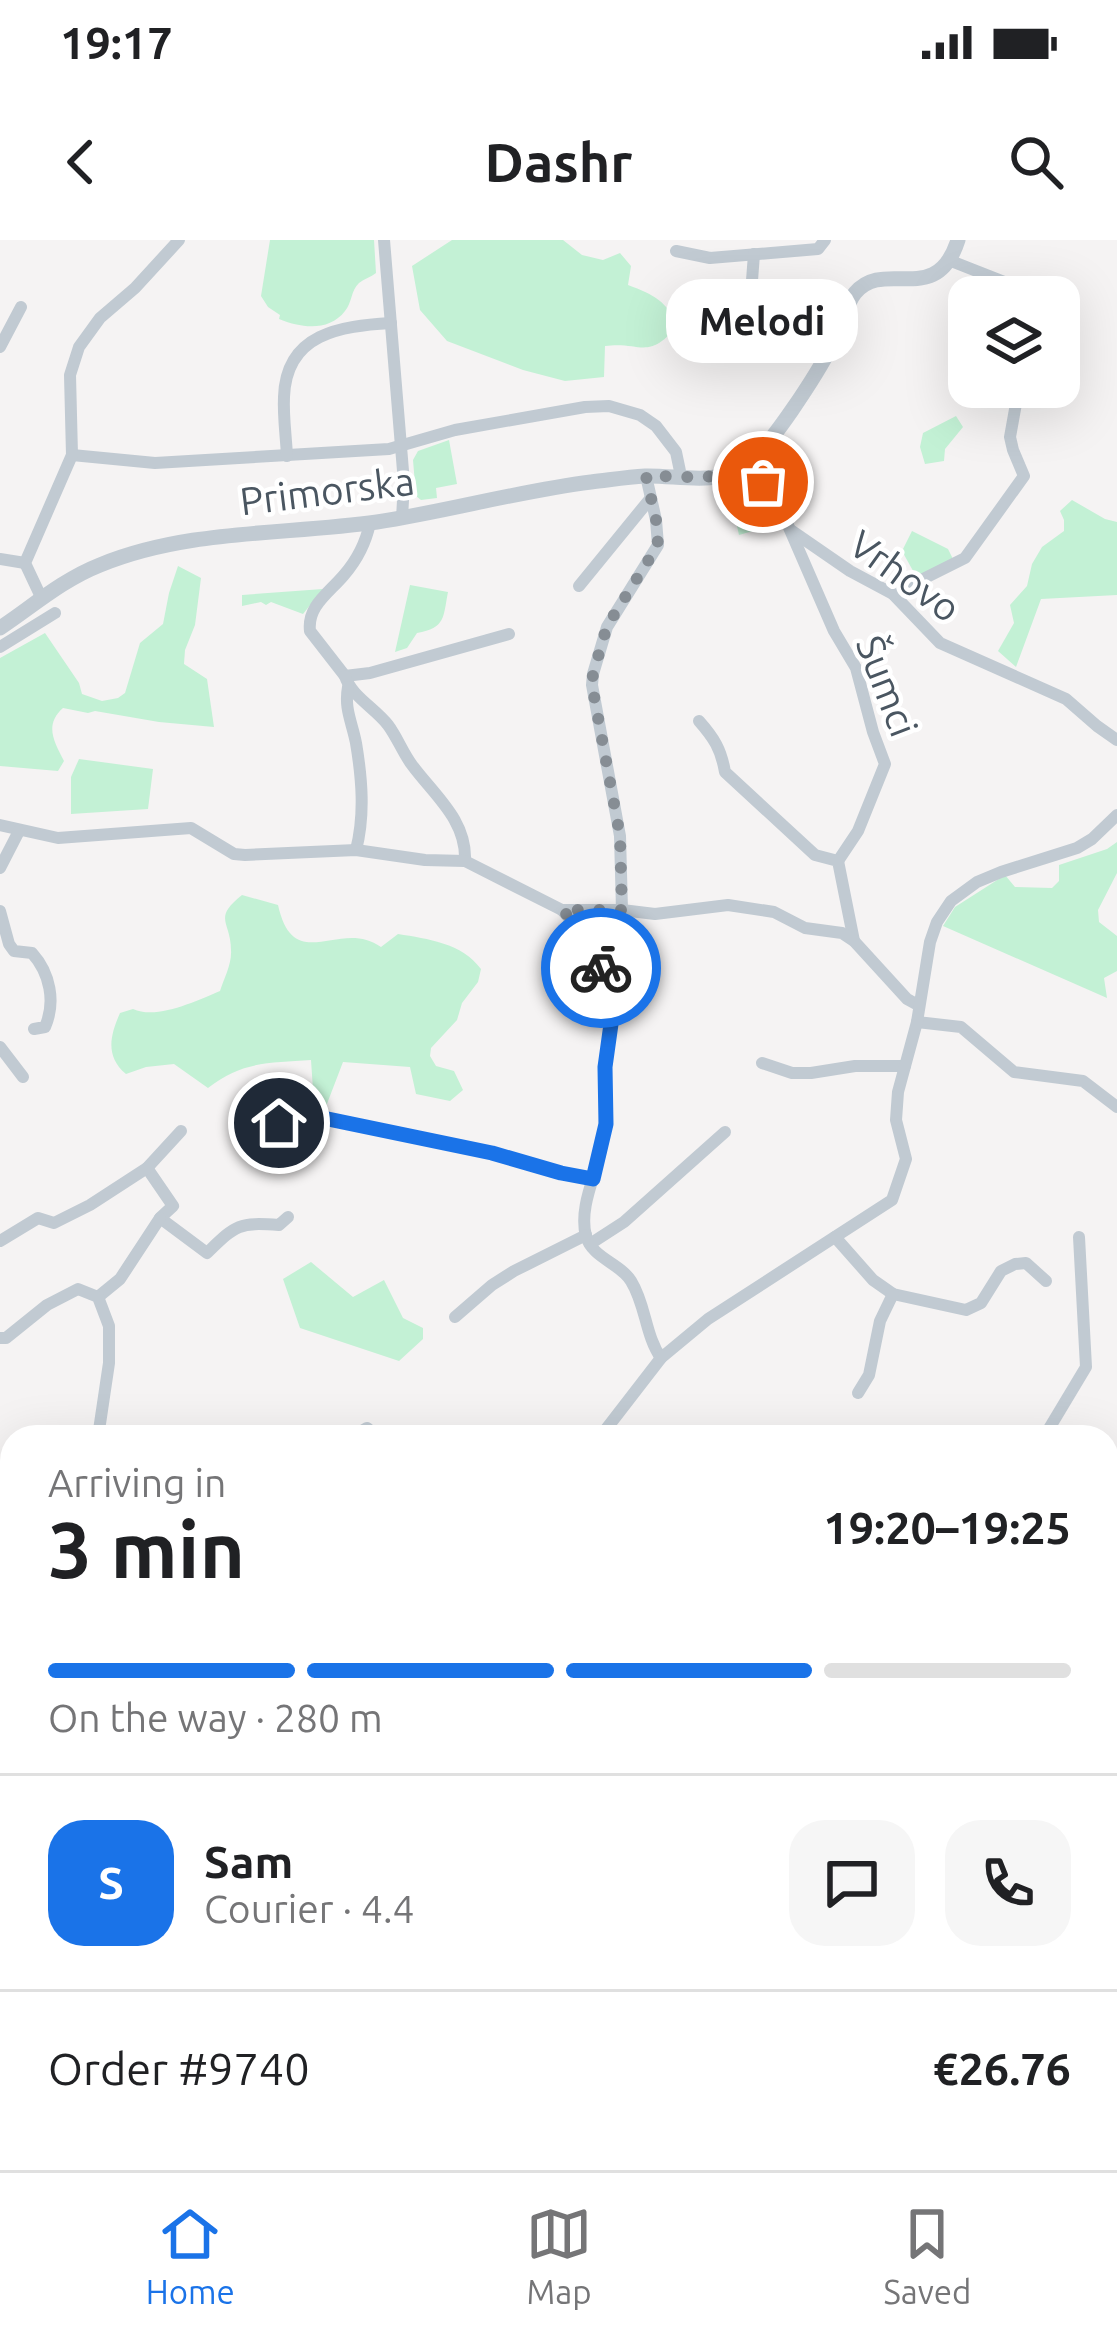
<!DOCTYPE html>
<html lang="en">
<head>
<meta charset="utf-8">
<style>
	:root { --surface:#fff; --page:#f6f6f6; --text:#202124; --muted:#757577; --line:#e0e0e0; --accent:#1a73e8 }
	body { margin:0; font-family:Ubuntu,sans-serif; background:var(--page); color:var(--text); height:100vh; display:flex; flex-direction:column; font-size:45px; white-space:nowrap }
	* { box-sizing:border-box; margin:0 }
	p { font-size:39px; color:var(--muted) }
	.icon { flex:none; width:66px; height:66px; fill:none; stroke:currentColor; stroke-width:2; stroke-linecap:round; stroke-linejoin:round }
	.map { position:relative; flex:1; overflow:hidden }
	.drawer { position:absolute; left:0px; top:1185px; width:1119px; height:747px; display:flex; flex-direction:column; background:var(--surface); border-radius:36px 36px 0 0; box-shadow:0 12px 48px #0002 }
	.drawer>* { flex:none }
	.fabs { position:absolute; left:948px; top:36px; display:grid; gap:24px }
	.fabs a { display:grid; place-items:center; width:132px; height:132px; border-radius:24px; background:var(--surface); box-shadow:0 12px 48px #0002; font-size:60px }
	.pin { position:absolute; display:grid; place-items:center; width:102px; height:102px; color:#fff; margin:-51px; border:6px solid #fff; border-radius:50%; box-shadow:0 3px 12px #0007 }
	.courier { position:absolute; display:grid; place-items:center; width:120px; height:120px; margin:-60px; border:9px solid #1a73e8; border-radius:50%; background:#fff; color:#222; box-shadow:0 3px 15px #0007 }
	.bubble { position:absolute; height:84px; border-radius:36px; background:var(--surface); box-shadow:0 12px 48px #0002; font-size:39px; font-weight:700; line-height:84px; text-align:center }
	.head em { font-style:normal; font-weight:700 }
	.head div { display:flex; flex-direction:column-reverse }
	.head { display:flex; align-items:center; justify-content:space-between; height:204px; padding:0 48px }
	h1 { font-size:78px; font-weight:700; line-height:90px }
	.bar { display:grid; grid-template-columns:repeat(4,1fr); gap:18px 12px; align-content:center; height:144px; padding:0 48px }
	.bar i { height:15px; border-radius:9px; background:var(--line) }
	.bar .selected { background:var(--accent) }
	.bar p { grid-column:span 4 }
	.line { display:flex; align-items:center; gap:30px; padding:0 48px; border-top:3px solid var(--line) }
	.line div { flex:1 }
	.round { display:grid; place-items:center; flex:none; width:126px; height:126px; border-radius:36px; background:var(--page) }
	.status { display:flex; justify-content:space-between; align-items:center; height:84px; padding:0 60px; background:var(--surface); direction:ltr }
	.status svg { height:33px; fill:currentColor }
	header { display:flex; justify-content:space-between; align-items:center; height:156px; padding:0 48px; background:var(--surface); font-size:54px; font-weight:700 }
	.dock { display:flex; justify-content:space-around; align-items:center; height:168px; border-top:3px solid var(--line); background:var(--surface); font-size:33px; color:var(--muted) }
	.dock a { display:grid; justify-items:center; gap:6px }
	.dock .selected { color:var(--accent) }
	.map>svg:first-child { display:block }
	.green { fill:#c3f1d5 }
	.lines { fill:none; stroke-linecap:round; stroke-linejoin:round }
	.minor { stroke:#c1cad2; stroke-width:12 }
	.tertiary { stroke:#c1cad2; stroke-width:15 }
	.done { stroke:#868d94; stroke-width:12; stroke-dasharray:0 21.6 }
	.route { stroke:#1a73e8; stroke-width:15 }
	.labels { text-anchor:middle; stroke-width:9; stroke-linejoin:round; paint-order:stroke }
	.street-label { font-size:39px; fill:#4a5661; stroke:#fff }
</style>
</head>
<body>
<div class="status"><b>19:17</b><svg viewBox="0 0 49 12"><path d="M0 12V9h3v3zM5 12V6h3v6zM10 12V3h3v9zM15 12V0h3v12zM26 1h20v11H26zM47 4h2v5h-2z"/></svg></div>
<header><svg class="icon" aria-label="back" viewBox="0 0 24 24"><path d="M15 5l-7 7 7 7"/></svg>Dashr<svg class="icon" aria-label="search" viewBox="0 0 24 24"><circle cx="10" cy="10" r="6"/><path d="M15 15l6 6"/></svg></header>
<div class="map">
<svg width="1117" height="1930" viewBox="0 0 1117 1930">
	<rect width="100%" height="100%" fill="#f5f3f3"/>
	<g class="green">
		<path d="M270,0H374L376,33C371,37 364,39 359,43C351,50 352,63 345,71C329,92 301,88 279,79L280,75L268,67L261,56Z"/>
		<path d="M452,0H563L582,15L603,20L620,13L631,26L628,45C652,54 669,61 676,87C648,121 640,101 605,106L604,137L565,141L523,130L447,101L420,70L412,26Z"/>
		<path d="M956,176L963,187L945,209L944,221L925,224L920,207L923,193Z"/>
		<path d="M449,200L457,244L436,248L437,258L421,260L416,256L413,220L418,211Z"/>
		<path d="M745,245L755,250L777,284L739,295L728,247Z"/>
		<path d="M1072,260L1105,279L1117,282V355L1041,359L1016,427L998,411L1014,383L1010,365L1027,346L1032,324L1042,307L1064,291V280L1060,271Z"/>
		<path d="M912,291L948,309L953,319L917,338L902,311Z"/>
		<path d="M178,326L201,338L195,385L185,410L184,424L207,439L214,487L159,482L95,471L88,473L63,468C44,485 54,501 64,521L58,531L0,526V418L45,393L79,443L82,454L102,461L118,458L125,453L140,403L163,384L169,353Z"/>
		<path d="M410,345L448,352C443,377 446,388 417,393L407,408L395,412Z"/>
		<path d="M323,349L303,374L271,362L266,365L261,362L242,366V355Z"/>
		<path d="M79,519L153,529L148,569L71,574V537Z"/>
		<path d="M1117,602V633L1098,670L1099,682L1117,696V731L1104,738L1107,758L943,686L955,667L1005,635L1015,647L1052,648L1059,641V625L1107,609Z"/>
		<path d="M242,655L278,665C294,737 340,677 381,707L398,694C428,699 462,703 481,729L478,742L462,763L457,780L431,808L430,816L436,826L454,831L463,850L450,861L416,854L410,827L343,822L325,869L315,879L311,820C270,823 242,821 208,848L174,824L146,827L126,834C105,816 110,796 120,773L133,769C157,780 196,761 220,751C224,738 232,724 231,710C231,681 212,679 242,655Z"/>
		<path d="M311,1022L353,1057L384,1040L403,1078L423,1088V1099L399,1121L300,1088L283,1039Z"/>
		<path d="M10,1576L12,1664L5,1665L0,1660V1591Z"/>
		<path d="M1107,1795L1117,1802V1930H793L803,1920H1107Z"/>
		<path d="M443,1920H584L547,1930H428Z"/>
	</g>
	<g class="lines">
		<g class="minor">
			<path d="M384,0L404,243L402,278"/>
			<path d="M676,11L710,18L818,9L825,0"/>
			<path d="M951,21L1007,43L1018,57"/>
			<path d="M750,67L754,14"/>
			<path d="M0,107L21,67"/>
			<path d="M72,215L155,223L389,209L455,190L585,167L609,166L640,175L656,186L676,212L681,236"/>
			<path d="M287,216C286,196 283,176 284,157C286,93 341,86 391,83"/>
			<path d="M743,228L763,242L777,260L834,391L856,428L873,492L885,524L858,591L838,621"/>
			<path d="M370,283C366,302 357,320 344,335C329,353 307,366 310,391L345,436L370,433L509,394"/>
			<path d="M792,291L850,331L893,354L940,403L1066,459L1097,486L1117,500"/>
			<path d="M0,319L25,323"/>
			<path d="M579,346L650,259"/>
			<path d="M893,354L965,318L1024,236L1013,210L1010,197L1019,147"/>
			<path d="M41,357L25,323L72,215L70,135L79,107L100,78L135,48L179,0"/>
			<path d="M0,407L55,373"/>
			<path d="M345,436C351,456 375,468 388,485C397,497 403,513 412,525C434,555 467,580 465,621"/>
			<path d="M348,447C344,469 352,482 356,503C362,539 365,575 356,610"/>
			<path d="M699,481C714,498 721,509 725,532L815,615L838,621L854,701"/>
			<path d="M0,585L58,598L191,588L234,614L245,615L356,610L425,620L465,621L562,670H622L655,674L728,665L774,672L805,688L842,693L854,701L907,759L918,765"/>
			<path d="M0,628L19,591"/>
			<path d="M562,670C592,700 613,741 611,785C610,801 606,816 605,831C605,860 607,886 600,914C594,939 579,969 586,996C592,1018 620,1023 631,1041C646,1065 645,1095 661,1118"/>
			<path d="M622,670L620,596L592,445L593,434L607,387L658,305L656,280L646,236"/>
			<path d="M0,671L9,704L14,711L32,713C50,733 56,762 45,787L34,789"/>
			<path d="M917,782L961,787L1014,832L1083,841L1117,867"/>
			<path d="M0,807L23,837"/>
			<path d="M762,823L792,833H811L855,826H905"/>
			<path d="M243,900L279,883L328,879L492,913L561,933L593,939"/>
			<path d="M147,928L173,966L160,978L207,1013C236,985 238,982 279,985L288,977"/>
			<path d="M835,997L873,1040L893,1054L966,1070L981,1063L1001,1031L1015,1024L1026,1023L1046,1041"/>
			<path d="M0,1001L38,978L54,983L90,965L147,928L181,891"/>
			<path d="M590,1004L624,982L725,892"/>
			<path d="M98,1057L120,1039L160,978"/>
			<path d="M455,1077L492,1045L514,1031L586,995"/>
			<path d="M0,1098H6L47,1065L78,1049L98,1057L109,1086V1123L98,1197"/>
			<path d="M858,1153L869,1135L880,1081L893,1054"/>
			<path d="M352,1197L367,1188L378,1197"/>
			<path d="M600,1197L661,1118L708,1079L892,960L906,919L896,880L898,852L917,782L930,702L937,682L951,661L977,642L1001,632L1077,608L1092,599L1117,575"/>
			<path d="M1044,1197L1086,1127L1079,997"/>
			<path d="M0,1248L12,1259"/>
			<path d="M1107,1271L1117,1282"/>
			<path d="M0,1323L12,1303"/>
			<path d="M0,1535L8,1545"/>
			<path d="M1107,1684L1117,1677"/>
			<path d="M47,1930L52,1920"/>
			<path d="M272,1930L277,1920"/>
			<path d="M334,1930L340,1920"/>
		</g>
		<g class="tertiary">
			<path d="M0,388C33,366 62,340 100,325C187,289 285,295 377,282C449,271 519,251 591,242C609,240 627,237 645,236C677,235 715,246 743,227C768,212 819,131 833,103C840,87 845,66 855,53C885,17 936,69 958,0"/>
			<path d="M1107,1410L1117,1409"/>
			<path d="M0,1715L12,1713"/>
			<path d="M0,1837L12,1816"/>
		</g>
	</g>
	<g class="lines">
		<path class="done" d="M601,728L580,688L562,670H622L620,596L592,445L593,434L607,386L658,305L656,280L646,236C681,235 711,243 743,227L763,242"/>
		<path class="route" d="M279,883L328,879L492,913L561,933L593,939L606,884L605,827L611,784L609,753L601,728"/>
	</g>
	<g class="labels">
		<g class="street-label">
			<text transform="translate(327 251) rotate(-7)" y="14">Primorska</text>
			<text transform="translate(905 336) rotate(36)" y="14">Vrhovo</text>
			<text transform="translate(887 446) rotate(69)" y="14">Šumci</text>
		</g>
	</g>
</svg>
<div class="fabs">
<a><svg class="icon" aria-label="layers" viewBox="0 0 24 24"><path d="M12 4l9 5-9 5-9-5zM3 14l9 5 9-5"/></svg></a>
</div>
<div class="pin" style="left:763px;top:242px;background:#ea580c"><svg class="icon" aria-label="bag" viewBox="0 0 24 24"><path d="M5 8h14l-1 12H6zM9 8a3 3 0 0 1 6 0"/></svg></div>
<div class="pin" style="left:279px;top:883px;background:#1f2937"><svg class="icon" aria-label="home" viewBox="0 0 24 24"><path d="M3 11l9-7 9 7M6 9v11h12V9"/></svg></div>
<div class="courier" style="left:601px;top:728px"><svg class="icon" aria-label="bike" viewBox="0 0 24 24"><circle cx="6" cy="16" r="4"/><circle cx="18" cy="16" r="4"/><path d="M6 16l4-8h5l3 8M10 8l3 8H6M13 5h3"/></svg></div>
<div class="bubble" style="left:666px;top:39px;width:192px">Melodi</div>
<section class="drawer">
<div class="head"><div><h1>3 min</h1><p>Arriving in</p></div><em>19:20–19:25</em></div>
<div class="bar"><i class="selected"></i><i class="selected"></i><i class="selected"></i><i></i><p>On the way · 280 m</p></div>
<div class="line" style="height:216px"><b class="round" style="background:var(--accent);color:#fff">S</b><div><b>Sam</b><p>Courier · 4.4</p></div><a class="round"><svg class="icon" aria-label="chat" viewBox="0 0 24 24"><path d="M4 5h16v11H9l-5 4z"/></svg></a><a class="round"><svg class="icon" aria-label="phone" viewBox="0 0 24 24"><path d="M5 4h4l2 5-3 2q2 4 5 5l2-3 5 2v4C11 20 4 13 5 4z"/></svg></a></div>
<div class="line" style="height:156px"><div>Order #9740</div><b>€26.76</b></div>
</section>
</div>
<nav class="dock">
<a class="selected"><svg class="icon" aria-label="home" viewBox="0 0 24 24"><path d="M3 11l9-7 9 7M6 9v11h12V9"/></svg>Home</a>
<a><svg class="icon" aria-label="map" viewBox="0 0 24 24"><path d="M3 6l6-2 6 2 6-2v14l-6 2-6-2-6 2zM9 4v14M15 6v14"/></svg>Map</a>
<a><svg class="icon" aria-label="saved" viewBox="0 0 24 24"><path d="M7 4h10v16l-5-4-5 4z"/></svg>Saved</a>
</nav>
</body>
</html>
